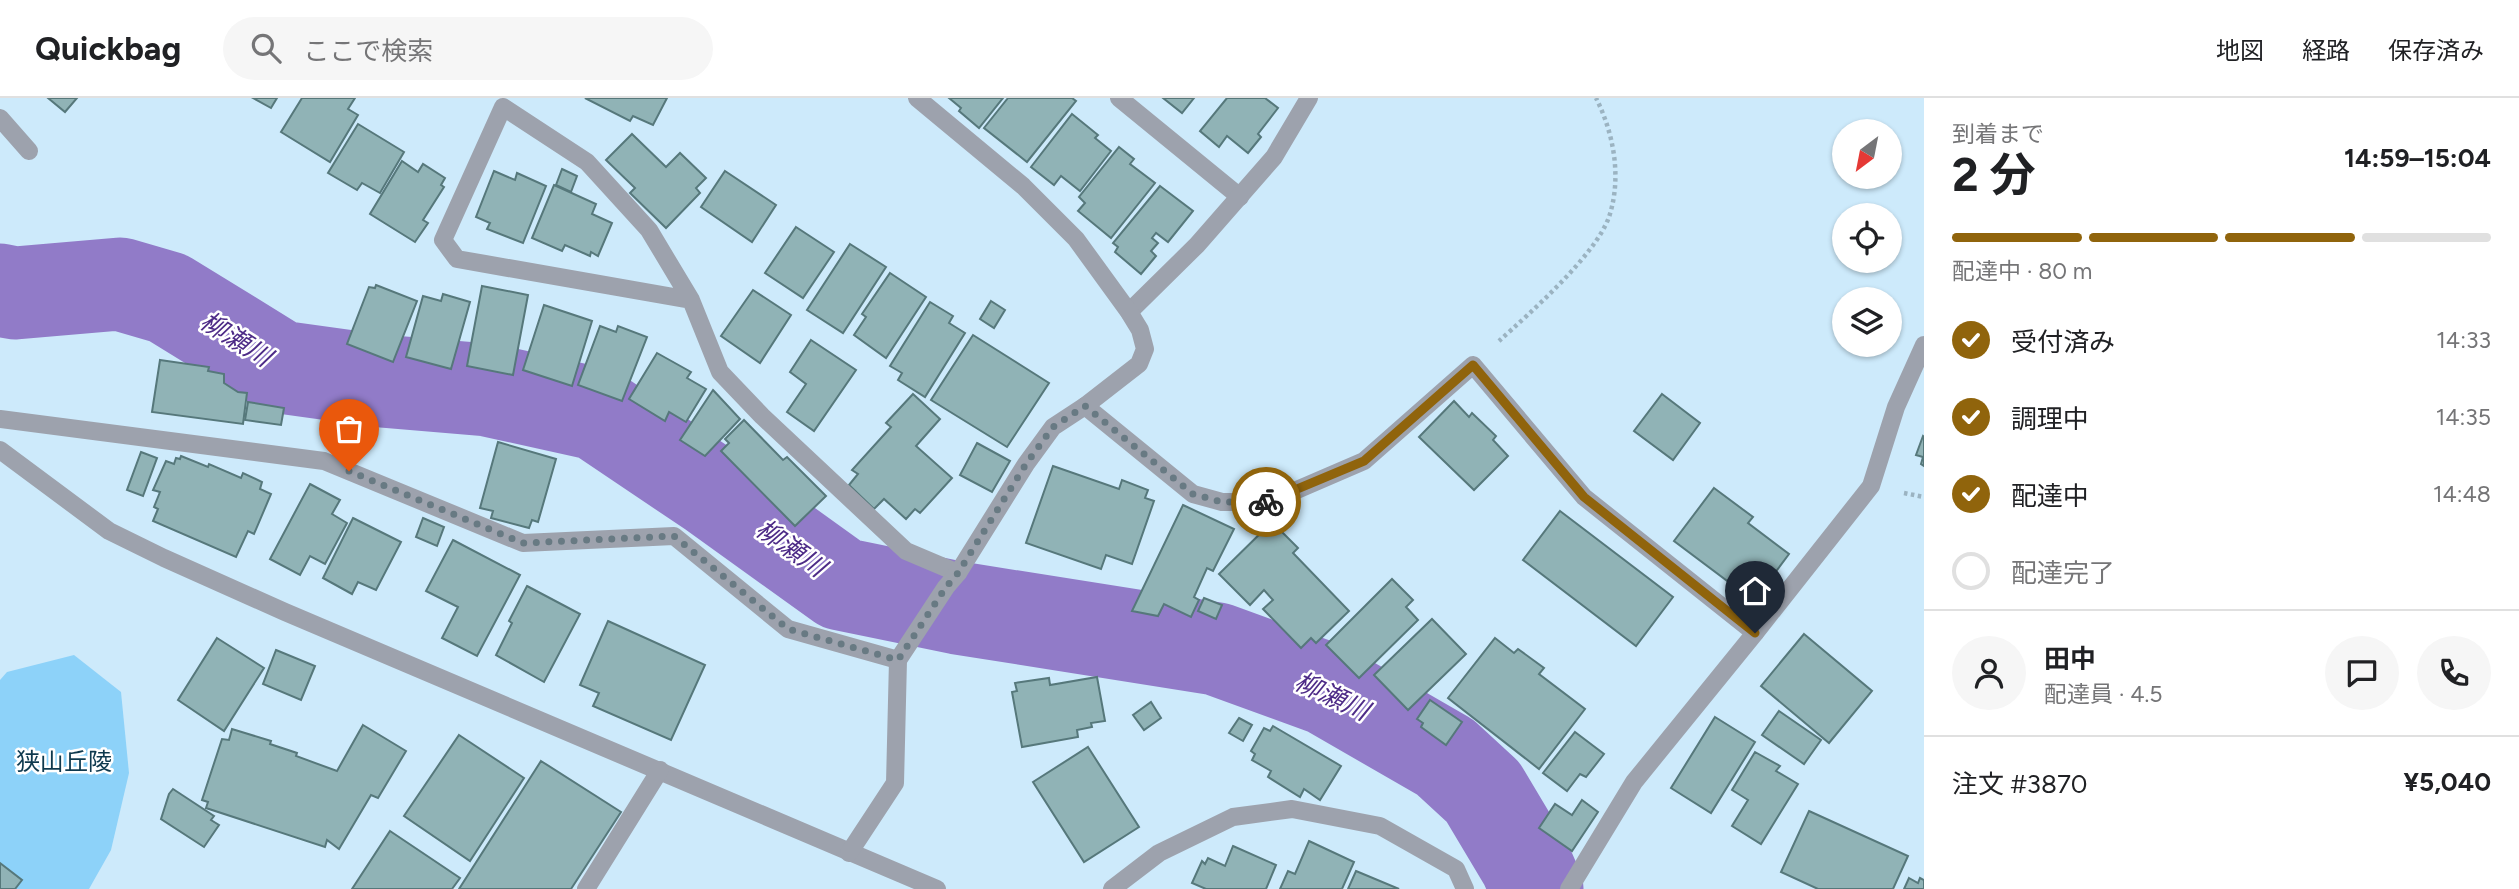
<!DOCTYPE html>
<html lang="ja">
<head>
<meta charset="utf-8">
<style>
	:root { --surface:#fff; --page:#f6f6f6; --text:#202124; --muted:#757577; --line:#e0e0e0; --accent:#90640c }
	body { margin:0; font-family:Figtree,"Noto Sans JP",sans-serif; background:var(--page); color:var(--text); height:100vh; display:flex; flex-direction:column; font-size:26px; white-space:nowrap }
	* { box-sizing:border-box; margin:0 }
	p { font-size:23px; color:var(--muted) }
	.icon { flex:none; width:38px; height:38px; fill:none; stroke:currentColor; stroke-width:2; stroke-linecap:round; stroke-linejoin:round }
	.map { position:relative; flex:1; overflow:hidden }
	.side { display:flex; flex-direction:column; background:var(--surface); width:595px }
	.side>* { flex:none }
	.needle { width:46px; rotate:212deg }
	.fabs { position:absolute; left:1832px; top:21px; display:grid; gap:14px }
	.fabs a { display:grid; place-items:center; width:70px; height:70px; border-radius:50%; background:var(--surface); box-shadow:0 2px 5px #0004; font-size:35px }
	.pin { position:absolute; display:grid; place-items:center; width:60px; height:60px; color:#fff; margin:-72px -30px; border-radius:50% 50% 50% 0; rotate:-45deg; box-shadow:0 0 7px #0007 }
	.pin .icon { rotate:45deg }
	.courier { position:absolute; display:grid; place-items:center; width:70px; height:70px; margin:-35px; border:5px solid #90640c; border-radius:50%; background:#fff; color:#222; box-shadow:0 2px 9px #0007 }
	.headline em { font-style:normal; font-weight:700 }
	.headline div { display:flex; flex-direction:column-reverse }
	.headline { display:flex; align-items:center; justify-content:space-between; height:119px; padding:0 28px }
	h1 { font-size:46px; font-weight:700; line-height:52px }
	.bar { display:grid; grid-template-columns:repeat(4,1fr); gap:10px 7px; align-content:center; height:84px; padding:0 28px }
	.bar i { height:9px; border-radius:5px; background:var(--line) }
	.bar .active { background:var(--accent) }
	.bar p { grid-column:span 4 }
	.line { display:flex; align-items:center; gap:18px; padding:0 28px; border-top:2px solid var(--line) }
	.line div { flex:1 }
	.round { display:grid; place-items:center; flex:none; width:74px; height:74px; border-radius:37px; background:var(--page) }
	ol { padding:0 28px; list-style:none }
	li { display:flex; align-items:center; gap:21px; height:77px }
	li p { margin-inline-start:auto }
	li .icon { padding:7px; border-radius:50%; background:var(--accent); color:#fff; stroke-width:4 }
	li:last-child { color:var(--muted) }
	li i { width:38px; height:38px; border:4px solid var(--line); border-radius:50% }
	header { display:flex; align-items:center; gap:42px; box-sizing:border-box; height:98px; padding:0 35px; background:var(--surface); border-bottom:2px solid var(--line) }
	header strong { font-size:33px }
	nav { display:flex; gap:38px; margin-inline-start:auto; font-size:24px }
	.search { width:490px; height:63px; background:var(--page); display:flex; align-items:center; gap:18px; box-sizing:border-box; padding:0 24px; border-radius:38px; color:var(--muted); font-size:26px }
	main { display:flex; flex:1; min-height:0 }
	.map>svg:first-child { display:block }
	.green { fill:#8dd2f9 }
	.lines { fill:none; stroke-linecap:round; stroke-linejoin:round }
	.river { stroke:#917bc8; stroke-width:93 }
	.building { fill:#90b3b6; stroke:#56787b; stroke-width:2 }
	.path { stroke:#9bb3c1; stroke-width:4.5; stroke-dasharray:3.5 3.5; stroke-linecap:butt }
	.minor { stroke:#9da2ad; stroke-width:18 }
	.done { stroke:#687a83; stroke-width:7; stroke-dasharray:0 12.6 }
	.route { stroke:#90640c; stroke-width:9 }
	.labels { text-anchor:middle; stroke-width:5; stroke-linejoin:round; paint-order:stroke }
	.park-label { font-size:24px; fill:#0e394e; stroke:#fff }
	.water-label { font-size:26px; font-style:italic; fill:#4d2b87; stroke:#fff }
</style>
</head>
<body>
<header>
<strong>Quickbag</strong>
<div class="search"><svg class="icon" aria-label="search" viewBox="0 0 24 24"><circle cx="10" cy="10" r="6"/><path d="M15 15l6 6"/></svg>ここで検索</div>
<nav><a>地図</a><a>経路</a><a>保存済み</a></nav>
</header>
<main>
<div class="map">
<svg width="1924" height="791" viewBox="0 0 1924 791">
	<rect width="100%" height="100%" fill="#cdeafb"/>
	<path class="green" d="M74,557L121,594L129,675L111,752L89,791H0V582L7,574Z"/>
	<g class="lines">
		<path class="river" d="M0,192L15,195L120,186L168,200L280,269L381,283L488,292L597,316L713,394L841,486L958,510L1217,551L1327,591L1445,659L1483,694L1526,766L1537,791"/>
	</g>
	<g class="building">
		<path d="M48,0H77L65,14Z"/>
		<path d="M253,0H277L271,10Z"/>
		<path d="M302,0H355L348,11L358,17L330,64L281,34Z"/>
		<path d="M585,0H667L653,27L633,18L630,23Z"/>
		<path d="M949,0H1003L979,30L959,13L961,10Z"/>
		<path d="M1008,0H1072L1076,3L1027,64L984,30Z"/>
		<path d="M1163,0H1194L1182,15Z"/>
		<path d="M1227,0H1265L1278,10L1258,36L1261,39L1248,55L1227,38L1219,49L1200,33Z"/>
		<path d="M1072,16L1098,37L1095,40L1111,53L1080,93L1061,78L1054,87L1031,69Z"/>
		<path d="M358,26L404,54L380,95L362,85L357,92L328,75Z"/>
		<path d="M632,36L666,69L680,55L706,80L696,90L700,95L666,130L630,95L635,90L606,62Z"/>
		<path d="M1119,49L1134,61L1130,66L1155,85L1111,140L1078,113L1085,105L1079,99Z"/>
		<path d="M402,63L418,74L423,66L445,80L441,87L444,89L423,122L428,125L415,144L370,116Z"/>
		<path d="M562,71L577,78L571,94L556,87Z"/>
		<path d="M494,73L515,82L517,75L546,88L523,145L487,131L490,125L476,119Z"/>
		<path d="M725,73L776,107L752,144L701,109Z"/>
		<path d="M554,87L596,106L592,116L612,125L598,158L591,154L590,158L565,147L562,153L532,140Z"/>
		<path d="M1160,88L1193,113L1168,144L1156,135L1152,140L1158,145L1151,153L1156,158L1141,176L1115,154L1118,149L1113,145Z"/>
		<path d="M796,129L834,154L803,200L765,175Z"/>
		<path d="M850,146L886,169L843,235L807,212Z"/>
		<path d="M890,175L926,199L886,260L854,237L866,219L862,216Z"/>
		<path d="M376,187L417,203L393,264L347,246L369,189L375,190Z"/>
		<path d="M482,188L528,197L513,277L467,268Z"/>
		<path d="M753,192L791,217L760,265L721,238Z"/>
		<path d="M443,196L470,204L451,271L406,259L423,198L441,203Z"/>
		<path d="M991,203L1005,212L994,230L980,221Z"/>
		<path d="M930,204L953,218L949,225L965,235L925,299L898,282L902,275L890,268Z"/>
		<path d="M544,207L592,223L572,288L523,272Z"/>
		<path d="M600,228L616,234L618,228L647,239L622,303L578,287Z"/>
		<path d="M973,237L1049,285L1007,349L931,302Z"/>
		<path d="M811,242L856,272L814,333L787,314L806,286L790,274Z"/>
		<path d="M657,255L691,274L687,280L706,291L686,324L669,314L665,323L629,301Z"/>
		<path d="M160,262L209,269L208,273L224,276V285L238,294L247,295L243,326L152,314Z"/>
		<path d="M713,292L740,321L705,358L680,342Z"/>
		<path d="M913,296L940,321L916,348L952,380L920,415L915,411L906,421L884,401L874,411L849,387L858,376L852,372L891,329L886,325Z"/>
		<path d="M1662,296L1700,325L1673,362L1634,333Z"/>
		<path d="M1454,303L1469,319L1472,315L1496,338L1493,342L1508,358L1474,392L1419,339Z"/>
		<path d="M248,304L284,310L281,327L245,322Z"/>
		<path d="M744,322L783,362L787,359L826,398L795,428L721,353L729,345L725,341Z"/>
		<path d="M1923,338L1924,339V368L1921,366L1923,359L1916,357Z"/>
		<path d="M498,344L556,361L538,424L532,422L529,430L491,420L493,413L480,410Z"/>
		<path d="M977,345L1010,363L992,394L960,377Z"/>
		<path d="M141,354L157,360L143,398L127,392Z"/>
		<path d="M181,358L208,369L209,366L241,380L243,375L262,384L260,391L271,396L254,436L248,433L236,459L153,423L158,411L154,409L160,394L153,392L166,363L174,366L176,360L180,361Z"/>
		<path d="M1053,368L1119,391L1122,382L1148,392L1145,400L1154,403L1132,466L1106,457L1101,471L1026,445Z"/>
		<path d="M310,386L340,402L332,416L347,425L325,466L310,458L300,477L270,461Z"/>
		<path d="M1714,390L1753,419L1748,425L1789,456L1754,503L1674,443Z"/>
		<path d="M1183,407L1234,431L1213,473L1207,470L1194,499L1199,502L1191,519L1164,506L1158,518L1132,513Z"/>
		<path d="M1560,413L1673,499L1636,548L1523,462Z"/>
		<path d="M353,420L401,444L376,492L358,484L352,496L323,480Z"/>
		<path d="M423,420L444,429L437,448L416,439Z"/>
		<path d="M1272,424L1298,450L1293,455L1349,513L1316,545L1311,540L1301,550L1263,511L1273,502L1264,492L1250,507L1219,476Z"/>
		<path d="M453,442L520,477L477,558L442,540L458,509L426,493Z"/>
		<path d="M1392,481L1413,502L1406,509L1418,522L1359,580L1326,547Z"/>
		<path d="M527,488L580,516L544,584L496,557L512,525L509,523Z"/>
		<path d="M1204,500L1222,507L1216,521L1198,513Z"/>
		<path d="M1432,521L1466,556L1408,612L1374,577Z"/>
		<path d="M608,523L705,567L671,642L593,608L599,595L580,587Z"/>
		<path d="M1804,536L1872,593L1829,645L1761,588Z"/>
		<path d="M217,540L264,570L224,633L178,602Z"/>
		<path d="M1495,540L1514,555L1518,551L1544,570L1539,576L1585,611L1539,671L1448,600Z"/>
		<path d="M276,552L315,568L301,602L263,586Z"/>
		<path d="M1097,579L1105,623L1091,625L1092,629L1077,632L1078,639L1022,649L1012,594L1017,593L1015,585L1049,580L1050,587Z"/>
		<path d="M1430,602L1462,624L1446,647L1421,629L1423,625L1417,621Z"/>
		<path d="M1151,604L1161,620L1144,632L1133,617Z"/>
		<path d="M1779,613L1821,642L1804,666L1762,637Z"/>
		<path d="M1715,619L1755,644L1711,715L1671,690Z"/>
		<path d="M1239,620L1252,627L1243,643L1229,635Z"/>
		<path d="M363,627L406,653L378,700L371,697L339,751L327,742L325,749L206,710L208,704L202,702L222,641L229,642L232,631L271,643L270,646L297,655L296,658L337,673Z"/>
		<path d="M1273,628L1341,668L1320,702L1304,691L1300,699L1268,679L1271,673L1252,662L1255,656L1251,653L1264,630L1270,633Z"/>
		<path d="M1575,634L1604,656L1586,679L1580,676L1567,693L1543,675Z"/>
		<path d="M459,637L524,680L470,763L404,718Z"/>
		<path d="M1088,649L1139,729L1084,764L1033,684Z"/>
		<path d="M1755,654L1780,668L1776,673L1798,686L1761,746L1732,728L1748,702L1732,692Z"/>
		<path d="M541,663L621,714L571,791H459Z"/>
		<path d="M173,691L214,718L211,722L219,727L204,749L161,721L169,696Z"/>
		<path d="M1582,702L1598,714L1572,753L1539,730L1555,706L1572,717Z"/>
		<path d="M1809,713L1908,758L1893,791H1818L1781,774Z"/>
		<path d="M390,733L460,780L452,791H352Z"/>
		<path d="M1309,743L1354,764L1342,791H1280L1288,773L1295,776Z"/>
		<path d="M1233,748L1276,767L1266,791H1206L1192,785L1202,763L1205,766L1208,760L1225,768Z"/>
		<path d="M0,765L22,782L15,791H0Z"/>
		<path d="M1356,773L1399,791H1348Z"/>
		<path d="M1909,780L1918,785L1920,780L1924,782V791H1904Z"/>
	</g>
	<g class="lines">
		<g class="path">
			<path d="M1499,243C1530,215 1595,158 1609,119C1622,80 1614,36 1596,0"/>
			<path d="M1904,395L1924,399"/>
		</g>
		<g class="minor">
			<path d="M1119,0L1240,99"/>
			<path d="M0,20L29,53"/>
			<path d="M691,202L457,161L443,142L503,9L587,64L649,132L691,202L720,274L762,318L906,453L958,475"/>
			<path d="M1129,214L1197,147L1274,59L1309,0"/>
			<path d="M1085,308L1193,396L1222,404H1269L1364,363L1473,267L1584,399L1755,535"/>
			<path d="M0,321L324,363L523,445L674,438L788,531L898,562"/>
			<path d="M0,352L109,433L164,460L285,514L937,791"/>
			<path d="M849,755L895,685L898,562L946,489L958,475L1026,366L1053,329L1085,308L1139,266L1145,251L1140,232L1129,214L1076,141L1023,88L917,0"/>
			<path d="M586,791L660,672"/>
			<path d="M1112,791L1159,755L1233,719L1292,711L1380,728L1456,771L1465,791"/>
			<path d="M1569,791L1634,684L1755,535L1871,388L1896,309L1924,247"/>
		</g>
	</g>
	<g class="lines">
		<path class="done" d="M349,373L523,445L674,438L788,531L898,562L946,489L958,475L1026,366L1053,329L1085,308L1193,396L1222,404H1266"/>
		<path class="route" d="M1266,404L1364,363L1473,267L1584,399L1755,535"/>
	</g>
	<g class="labels">
		<g class="park-label">
			<text x="64" y="672">狭山丘陵</text>
		</g>
		<g class="water-label">
			<text transform="translate(236 241) rotate(32)" y="9">柳瀬川</text>
			<text transform="translate(791 450) rotate(35)" y="9">柳瀬川</text>
			<text transform="translate(1332 598) rotate(25)" y="9">柳瀬川</text>
		</g>
	</g>
</svg>
<div class="fabs">
<a><svg class="needle" viewBox="-14 -14 28 28"><path d="M0-13l5 13h-10z" fill="#e53935"/><path d="M0 13l5-13h-10z" fill="#757577"/></svg></a>
<a><svg class="icon" aria-label="locate" viewBox="0 0 24 24"><circle cx="12" cy="12" r="6"/><path d="M12 2v4M12 18v4M2 12h4M18 12h4"/></svg></a>
<a><svg class="icon" aria-label="layers" viewBox="0 0 24 24"><path d="M12 4l9 5-9 5-9-5zM3 14l9 5 9-5"/></svg></a>
</div>
<div class="pin" style="left:349px;top:373px;background:#ea580c"><svg class="icon" aria-label="bag" viewBox="0 0 24 24"><path d="M5 8h14l-1 12H6zM9 8a3 3 0 0 1 6 0"/></svg></div>
<div class="pin" style="left:1755px;top:535px;background:#1f2937"><svg class="icon" aria-label="home" viewBox="0 0 24 24"><path d="M3 11l9-7 9 7M6 9v11h12V9"/></svg></div>
<div class="courier" style="left:1266px;top:404px"><svg class="icon" aria-label="bike" viewBox="0 0 24 24"><circle cx="6" cy="16" r="4"/><circle cx="18" cy="16" r="4"/><path d="M6 16l4-8h5l3 8M10 8l3 8H6M13 5h3"/></svg></div>
</div>
<section class="side">
<div class="headline"><div><h1>2 分</h1><p>到着まで</p></div><em>14:59–15:04</em></div>
<div class="bar"><i class="active"></i><i class="active"></i><i class="active"></i><i></i><p>配達中 · 80 m</p></div>
<ol>
<li><svg class="icon" aria-label="check" viewBox="0 0 24 24"><path d="M5 12l5 5 9-10"/></svg>受付済み<p>14:33</p></li>
<li><svg class="icon" aria-label="check" viewBox="0 0 24 24"><path d="M5 12l5 5 9-10"/></svg>調理中<p>14:35</p></li>
<li><svg class="icon" aria-label="check" viewBox="0 0 24 24"><path d="M5 12l5 5 9-10"/></svg>配達中<p>14:48</p></li>
<li><i></i>配達完了</li>
</ol>
<div class="line" style="height:126px"><a class="round"><svg class="icon" aria-label="person" viewBox="0 0 24 24"><circle cx="12" cy="8" r="4"/><path d="M4 21q1-7 8-7t8 7"/></svg></a><div><b>田中</b><p>配達員 · 4.5</p></div><a class="round"><svg class="icon" aria-label="chat" viewBox="0 0 24 24"><path d="M4 5h16v11H9l-5 4z"/></svg></a><a class="round"><svg class="icon" aria-label="phone" viewBox="0 0 24 24"><path d="M5 4h4l2 5-3 2q2 4 5 5l2-3 5 2v4C11 20 4 13 5 4z"/></svg></a></div>
<div class="line" style="height:91px"><div>注文 #3870</div><b>¥5,040</b></div>
</section>
</main>
</body>
</html>
